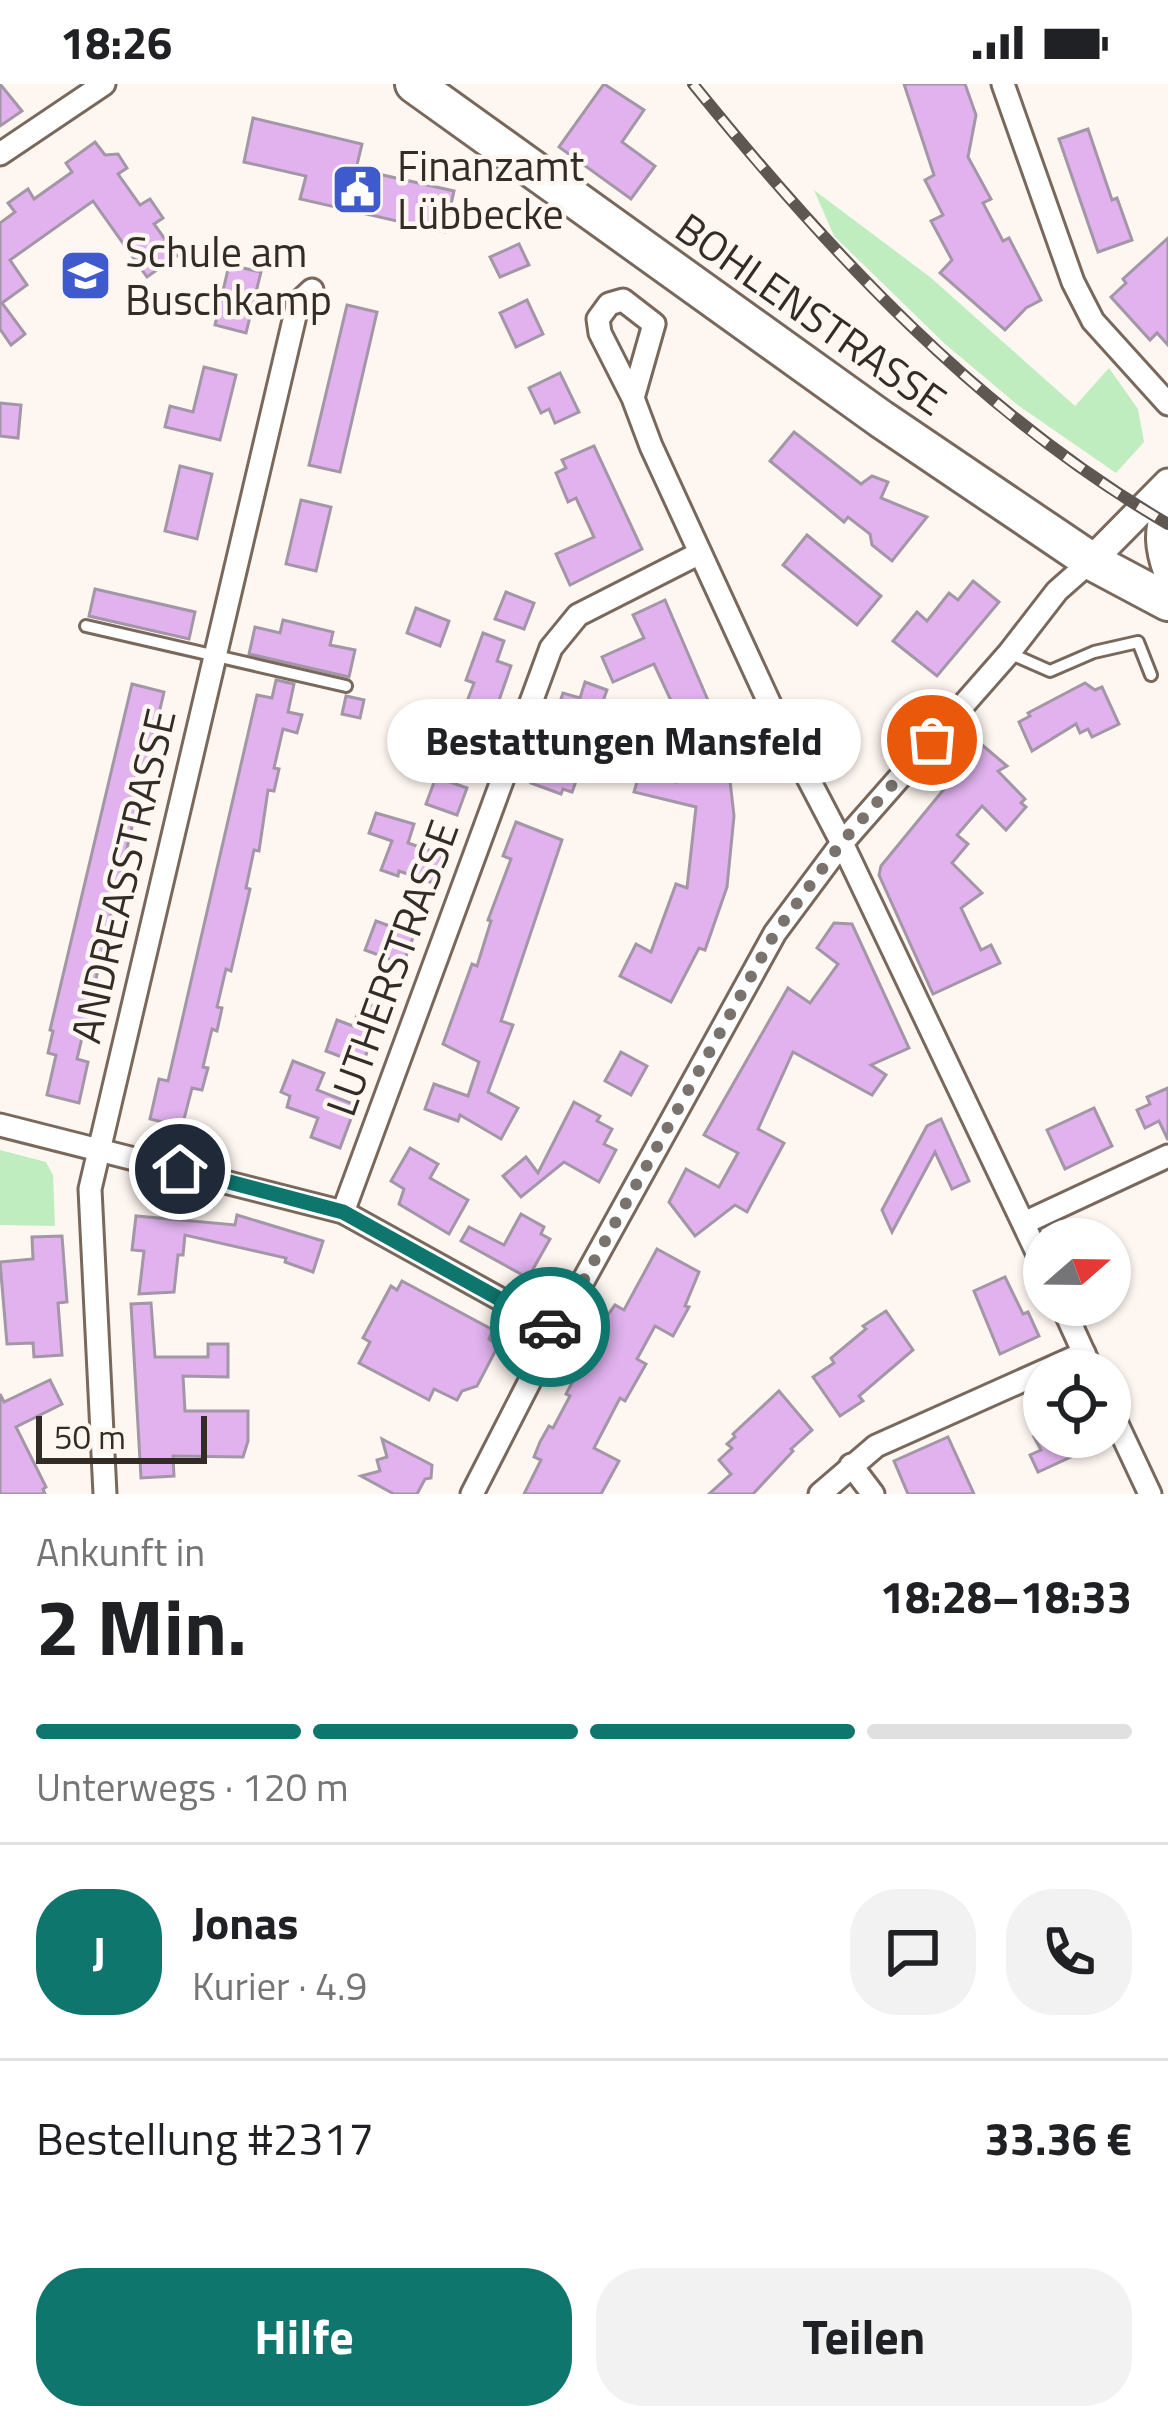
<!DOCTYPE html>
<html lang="de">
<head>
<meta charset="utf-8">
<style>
	:root { --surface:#fff; --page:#f2f2f2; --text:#202124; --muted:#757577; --line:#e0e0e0; --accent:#0f766e }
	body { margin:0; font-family:"Titillium Web",sans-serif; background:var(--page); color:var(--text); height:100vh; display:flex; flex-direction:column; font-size:45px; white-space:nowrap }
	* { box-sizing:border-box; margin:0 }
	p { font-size:39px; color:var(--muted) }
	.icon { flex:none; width:66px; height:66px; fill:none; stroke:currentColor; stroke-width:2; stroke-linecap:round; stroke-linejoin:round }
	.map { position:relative; height:1410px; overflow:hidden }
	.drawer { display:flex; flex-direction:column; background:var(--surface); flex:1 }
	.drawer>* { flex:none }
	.needle { width:78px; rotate:70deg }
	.buttons { position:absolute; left:1023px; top:1134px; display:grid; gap:24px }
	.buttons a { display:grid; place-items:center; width:108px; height:108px; border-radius:50%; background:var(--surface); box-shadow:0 3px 9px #0004; font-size:60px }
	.scale { position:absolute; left:36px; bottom:30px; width:171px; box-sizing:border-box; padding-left:12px; border:6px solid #322b26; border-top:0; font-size:33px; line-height:42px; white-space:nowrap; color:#322b26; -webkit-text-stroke:9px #fef6f1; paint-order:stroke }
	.pin { position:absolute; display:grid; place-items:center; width:102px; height:102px; color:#fff; margin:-51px; border:6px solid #fff; border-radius:50%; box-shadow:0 3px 12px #0007 }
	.courier { position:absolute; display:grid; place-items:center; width:120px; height:120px; margin:-60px; border:9px solid #0f766e; border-radius:50%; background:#fff; color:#222; box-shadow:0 3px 15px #0007 }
	.bubble { position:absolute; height:84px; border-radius:42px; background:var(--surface); box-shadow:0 3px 9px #0004; font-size:39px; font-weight:700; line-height:84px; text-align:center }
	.headline em { font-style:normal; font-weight:700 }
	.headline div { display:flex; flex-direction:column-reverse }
	.headline { display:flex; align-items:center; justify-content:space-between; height:204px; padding:0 36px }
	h1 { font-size:78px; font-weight:700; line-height:90px }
	.bar { display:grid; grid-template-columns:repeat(4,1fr); gap:18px 12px; align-content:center; height:144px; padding:0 36px }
	.bar i { height:15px; border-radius:9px; background:var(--line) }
	.bar .active { background:var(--accent) }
	.bar p { grid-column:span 4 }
	.line { display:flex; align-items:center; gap:30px; padding:0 36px; border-top:3px solid var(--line) }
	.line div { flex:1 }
	.round { display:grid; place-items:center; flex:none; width:126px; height:126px; border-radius:48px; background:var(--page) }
	.button { display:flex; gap:24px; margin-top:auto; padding:24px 36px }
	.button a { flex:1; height:138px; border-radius:48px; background:var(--accent); color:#fff; font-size:48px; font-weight:700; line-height:138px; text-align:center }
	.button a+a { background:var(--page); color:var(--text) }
	.status { display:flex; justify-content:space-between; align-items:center; height:84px; padding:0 60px; background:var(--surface); direction:ltr }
	.status svg { height:33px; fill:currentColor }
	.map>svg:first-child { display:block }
	.green { fill:#bfedbf }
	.building { fill:#e1b2ee; stroke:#a396a7; stroke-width:3 }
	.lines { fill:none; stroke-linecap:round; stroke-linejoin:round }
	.service-casing { stroke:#79685c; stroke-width:16 }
	.minor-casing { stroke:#79685c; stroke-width:27 }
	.tertiary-casing { stroke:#79685c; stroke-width:33 }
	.primary-casing { stroke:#79685c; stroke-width:42 }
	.service { stroke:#fff; stroke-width:10 }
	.minor { stroke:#fff; stroke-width:21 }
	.tertiary { stroke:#fff; stroke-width:27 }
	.primary { stroke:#fff; stroke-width:36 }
	.rail-casing { stroke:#5e5651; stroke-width:12 }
	.rail { stroke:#fef6f1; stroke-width:8; stroke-dasharray:22; stroke-linecap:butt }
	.done { stroke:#79726d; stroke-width:12; stroke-dasharray:0 21.6 }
	.route { stroke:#0f766e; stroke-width:15 }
	.labels { text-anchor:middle; stroke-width:9; stroke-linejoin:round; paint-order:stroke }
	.poi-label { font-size:42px; fill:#322b26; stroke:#fef6f1; text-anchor:start }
	.street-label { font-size:42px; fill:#322b26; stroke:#fef6f1 }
</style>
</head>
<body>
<div class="status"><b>18:26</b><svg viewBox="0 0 49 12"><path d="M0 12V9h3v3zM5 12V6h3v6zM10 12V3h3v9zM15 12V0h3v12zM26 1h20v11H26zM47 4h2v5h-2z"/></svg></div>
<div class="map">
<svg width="1168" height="1410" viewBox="0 0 1168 1410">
	<rect width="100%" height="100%" fill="#fef6f1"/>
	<g class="green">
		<path d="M814,106L930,193L1075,322L1109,284L1138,325L1144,358L1116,389L1019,322L945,260L834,152Z"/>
		<path d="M0,1066L46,1078L53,1091L55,1142L0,1141Z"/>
	</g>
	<g class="building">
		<path d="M0,0L22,27L0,42Z"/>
		<path d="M604,0L644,26L622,58L655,82L631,115L559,63Z"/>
		<path d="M904,0H965L976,31L968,73L991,115L983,119L1003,157L1009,154L1041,216L1026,224L1005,246L940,189L952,176L931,137L943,131L925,96L934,91Z"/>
		<path d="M253,34L362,60L356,85L454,107L445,148L300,115L306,92L244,78Z"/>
		<path d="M1088,45L1112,116L1117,114L1132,156L1098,168L1059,55Z"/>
		<path d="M95,58L105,71L118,70L127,84L118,90L140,121L150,115L163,134L154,140L177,172L147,193L93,117L10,176L27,201L2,219L25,250L11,261L0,245V139L15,128L8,119L28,105L34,115L72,88L66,79Z"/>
		<path d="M1168,154V261L1157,249L1150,256L1111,213L1126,199L1123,195Z"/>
		<path d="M519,160L529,181L500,193L490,173Z"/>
		<path d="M229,181L261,188L246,249L215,241Z"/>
		<path d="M527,216L543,250L516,263L500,229Z"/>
		<path d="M347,221L377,228L340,388L309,381Z"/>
		<path d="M204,283L236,291L220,356L165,343L170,322L193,328Z"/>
		<path d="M560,289L579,328L555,339L549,325L541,329L529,304Z"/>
		<path d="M0,319L21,321L18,354L0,352Z"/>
		<path d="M794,348L861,400L872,392L888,398L881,414L927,433L892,477L872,461L870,450L848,433L844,438L770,377Z"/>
		<path d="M594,362L642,465L570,501L556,470L594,453L576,414L568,418L556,389L566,384L562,376Z"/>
		<path d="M180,382L212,390L197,455L165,447Z"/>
		<path d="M301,416L331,423L316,487L286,480Z"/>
		<path d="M807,451L881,512L857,541L783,481Z"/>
		<path d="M973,497L999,518L937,592L893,557L917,528L927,537L949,509L958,516Z"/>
		<path d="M95,505L195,528L189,555L89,532Z"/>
		<path d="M506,508L534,519L524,545L495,535Z"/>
		<path d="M665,516L716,635L686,649L654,580L613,598L602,573L644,554L633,531Z"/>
		<path d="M416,524L449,537L440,562L407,549Z"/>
		<path d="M283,536L333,548L330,561L355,566L349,593L249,570L255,543L280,549Z"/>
		<path d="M483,549L504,557L497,577L511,582L484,659L455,649L474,599L466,596Z"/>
		<path d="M276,596L294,600L288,628L302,631L297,649L283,645L274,684L279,685L274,707L268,706L259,767L254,766L246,804L250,805L238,857L231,887L226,885L217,923L222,924L217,947L212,945L203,983L208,984L202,1006L192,1004L182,1043L150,1035L159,995L168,997L257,611L272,614Z"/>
		<path d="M585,598L607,606L591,651L553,638L563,609L580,614Z"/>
		<path d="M1085,599L1095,606L1102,603L1119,640L1092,653L1088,645L1080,649L1076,640L1032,667L1019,638L1030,632L1028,629Z"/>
		<path d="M132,600L164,608L77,975L88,978L79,1019L47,1011L56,971L48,969L53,947L50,946Z"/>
		<path d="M346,612L364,616L360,634L342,630Z"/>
		<path d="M981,660L1007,682L998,687L1025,715L1021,719L1026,723L1006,746L982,722L957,751L968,760L952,779L982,809L961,824L981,866L991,861L1000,879L933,910L879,791L881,782Z"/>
		<path d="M727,670L734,732L727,803L705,866L699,864L671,918L620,892L636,860L651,868L676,800L687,804L696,723L634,708L640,688L675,698L672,676Z"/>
		<path d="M540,674L579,689L572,708L563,705L561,710L531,699Z"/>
		<path d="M436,693L467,704L457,731L426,720Z"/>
		<path d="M376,729L414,740L408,759L443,771L433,799L399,787L398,792L381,786L392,757L369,749Z"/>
		<path d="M516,738L562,756L501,937L513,941L488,1008L518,1024L501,1055L460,1031L458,1037L425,1025L434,1000L468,1012L479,978L443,960L472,880L477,882L491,837L488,836L511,775L503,772Z"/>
		<path d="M376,837L414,851L403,880L365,866Z"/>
		<path d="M834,839L852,840L909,964L871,981L886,991L872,1011L793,968L758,1045L784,1059L747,1128L735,1121L695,1152L669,1118L686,1085L719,1103L738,1069L704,1051L788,904L810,919L838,880L817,864Z"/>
		<path d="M362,918L380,924L363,981L326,967L337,936L353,942Z"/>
		<path d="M621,968L647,982L631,1011L605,997Z"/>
		<path d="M293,977L324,989L317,1006L356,1021L340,1064L311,1053L318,1034L287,1023L290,1012L281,1008Z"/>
		<path d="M1168,1004V1056L1159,1037L1145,1044L1137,1026L1150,1020L1147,1013Z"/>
		<path d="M574,1018L600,1032L597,1037L612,1045L604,1060L616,1066L599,1098L564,1078L521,1113L503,1092L526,1073L538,1089Z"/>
		<path d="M1094,1024L1112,1062L1065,1085L1047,1046Z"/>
		<path d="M941,1035L969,1097L952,1105L935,1068L892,1148L882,1126L927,1042Z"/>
		<path d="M410,1064L438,1080L430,1094L468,1116L449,1150L399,1120L404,1105L391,1097Z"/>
		<path d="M521,1130L544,1143L541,1150L550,1155L528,1194L461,1157L469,1143L504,1161Z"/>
		<path d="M237,1131L323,1157L313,1188L285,1178L286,1174L185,1151L183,1171H178L174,1208L139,1210L144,1167L132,1166L136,1132L235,1141Z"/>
		<path d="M62,1152L67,1218L58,1219L62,1271L34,1273L33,1259L7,1260L0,1178L33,1175L32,1153Z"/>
		<path d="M657,1165L699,1188L685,1222L689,1223L673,1252L655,1242L637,1275L646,1280L625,1317L620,1314L594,1364L619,1377L601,1410H524L541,1376L534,1373L540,1358L549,1342L553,1344L570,1312L566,1310L607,1232L615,1221L624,1226Z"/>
		<path d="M1005,1193L1023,1230L1028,1228L1039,1252L1000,1270L974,1207Z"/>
		<path d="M402,1197L493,1246L489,1255L498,1262L477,1302L462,1307L457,1316L434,1305L429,1316L359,1279L370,1258L363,1254L391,1202L397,1206Z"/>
		<path d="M151,1219L155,1273H208V1260H228V1293L183,1292L185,1327H248V1357L243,1373L173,1372L174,1392L141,1394L131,1220Z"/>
		<path d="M886,1227L913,1266L859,1312L863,1317L840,1332L813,1293L834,1279L831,1274L866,1245L863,1242Z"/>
		<path d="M50,1296L62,1320L16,1343L46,1403L43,1405L45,1410H0V1310L4,1318Z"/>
		<path d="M779,1307L812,1346L791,1365L793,1367L753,1410H709L731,1390L719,1376L732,1364L727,1360L735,1353L733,1350Z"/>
		<path d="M948,1353L974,1410H908L894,1377Z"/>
		<path d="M1034,1353H1107L1108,1356L1038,1388L1030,1371L1041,1366Z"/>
		<path d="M382,1355L432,1381L431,1394L425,1395L417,1410H394L361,1392L380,1387L377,1376L387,1373Z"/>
	</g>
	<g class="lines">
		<defs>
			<g id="service">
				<path d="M86,542L346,602"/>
				<path d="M1009,569L1050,587L1094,568L1138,558L1151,591"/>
			</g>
			<g id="minor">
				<path d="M1003,0L1073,198L1093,237L1168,320"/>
				<path d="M0,70L104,0"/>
				<path d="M633,314L600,249L598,235L609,220L623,216L654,240L633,314L651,362L774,629L842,759L1044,1183"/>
				<path d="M0,1041L343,1128L556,1246"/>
				<path d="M343,1128L551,564L578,531L700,469"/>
				<path d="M1024,1139L1168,1072"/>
				<path d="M1062,1221L1092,1287"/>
				<path d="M1110,1325L1150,1410"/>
				<path d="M851,1381L873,1410"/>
				<path d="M105,1410L90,1105L298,219L312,206"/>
				<path d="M472,1410L556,1246L775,849L842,759L1009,569L1057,507L1091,477"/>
				<path d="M820,1410L876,1362L1084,1269"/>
			</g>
			<g id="tertiary">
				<path d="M1168,421C1157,446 1159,464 1168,489"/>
				<path d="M1091,477L1168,399"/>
			</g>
			<path id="primary" d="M414,0L881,335L1091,477L1168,518"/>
		</defs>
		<use href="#service" class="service-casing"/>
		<use href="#minor" class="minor-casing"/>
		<use href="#tertiary" class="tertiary-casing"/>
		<use href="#primary" class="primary-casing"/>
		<use href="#service" class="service"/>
		<use href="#minor" class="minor"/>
		<use href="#tertiary" class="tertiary"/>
		<use href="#primary" class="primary"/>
		<defs>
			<path id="rail" d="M693,0C829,168 979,330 1168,440"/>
		</defs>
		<use href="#rail" class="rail-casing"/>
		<use href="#rail" class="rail"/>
	</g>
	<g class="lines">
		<path class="done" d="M550,1243L556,1246L775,849L842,758L932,656"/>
		<path class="route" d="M180,1085L343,1128L550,1243"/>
	</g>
	<defs>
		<symbol id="civic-square" viewBox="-11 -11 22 22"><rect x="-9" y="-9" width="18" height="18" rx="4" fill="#3e5acc" stroke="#fef6f1"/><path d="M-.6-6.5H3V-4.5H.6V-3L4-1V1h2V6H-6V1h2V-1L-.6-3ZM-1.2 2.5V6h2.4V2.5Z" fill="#fff"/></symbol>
		<symbol id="school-square" viewBox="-11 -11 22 22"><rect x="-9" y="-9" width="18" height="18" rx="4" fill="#3e5acc" stroke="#fef6f1"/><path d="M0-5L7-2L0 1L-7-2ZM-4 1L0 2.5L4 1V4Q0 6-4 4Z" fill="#fff"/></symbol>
	</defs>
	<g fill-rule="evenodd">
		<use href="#civic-square" x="328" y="76" width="59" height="59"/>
		<use href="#school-square" x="56" y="162" width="59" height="59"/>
	</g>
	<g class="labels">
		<g class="poi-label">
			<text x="397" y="97">Finanzamt<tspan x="397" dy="48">Lübbecke</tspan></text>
			<text x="125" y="183">Schule am<tspan x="125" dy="48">Buschkamp</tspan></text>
		</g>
		<g class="street-label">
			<text transform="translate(811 230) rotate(35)" y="15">BOHLENSTRASSE</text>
			<text transform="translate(123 792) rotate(-77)" y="15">ANDREASSTRASSE</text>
			<text transform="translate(392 884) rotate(-70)" y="15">LUTHERSTRASSE</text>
		</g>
	</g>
</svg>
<div class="buttons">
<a><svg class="needle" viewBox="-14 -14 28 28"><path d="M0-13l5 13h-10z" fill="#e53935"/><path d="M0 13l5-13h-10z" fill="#757577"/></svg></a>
<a><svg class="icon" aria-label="locate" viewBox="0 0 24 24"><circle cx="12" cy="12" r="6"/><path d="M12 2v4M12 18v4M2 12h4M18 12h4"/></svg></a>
</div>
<div class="scale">50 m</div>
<div class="pin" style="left:932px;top:656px;background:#ea580c"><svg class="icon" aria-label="bag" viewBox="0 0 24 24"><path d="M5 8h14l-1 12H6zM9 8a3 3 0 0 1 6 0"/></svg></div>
<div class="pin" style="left:180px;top:1085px;background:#1f2937"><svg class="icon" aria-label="home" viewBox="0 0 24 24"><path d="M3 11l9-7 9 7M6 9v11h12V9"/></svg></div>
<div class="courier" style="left:550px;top:1243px"><svg class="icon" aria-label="car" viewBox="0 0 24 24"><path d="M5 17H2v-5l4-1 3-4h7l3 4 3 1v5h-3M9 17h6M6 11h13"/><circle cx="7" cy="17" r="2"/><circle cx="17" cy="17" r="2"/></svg></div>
<div class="bubble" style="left:387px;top:615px;width:474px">Bestattungen Mansfeld</div>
</div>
<section class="drawer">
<div class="headline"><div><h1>2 Min.</h1><p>Ankunft in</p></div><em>18:28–18:33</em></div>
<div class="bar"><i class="active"></i><i class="active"></i><i class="active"></i><i></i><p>Unterwegs · 120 m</p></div>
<div class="line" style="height:216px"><b class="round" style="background:var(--accent);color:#fff">J</b><div><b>Jonas</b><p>Kurier · 4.9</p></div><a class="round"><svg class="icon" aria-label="chat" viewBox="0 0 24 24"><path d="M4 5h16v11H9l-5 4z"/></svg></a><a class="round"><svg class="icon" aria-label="phone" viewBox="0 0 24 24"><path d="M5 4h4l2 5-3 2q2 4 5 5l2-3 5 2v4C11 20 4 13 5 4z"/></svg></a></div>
<div class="line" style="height:156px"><div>Bestellung #2317</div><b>33.36 €</b></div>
<div class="button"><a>Hilfe</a><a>Teilen</a></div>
</section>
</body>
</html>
